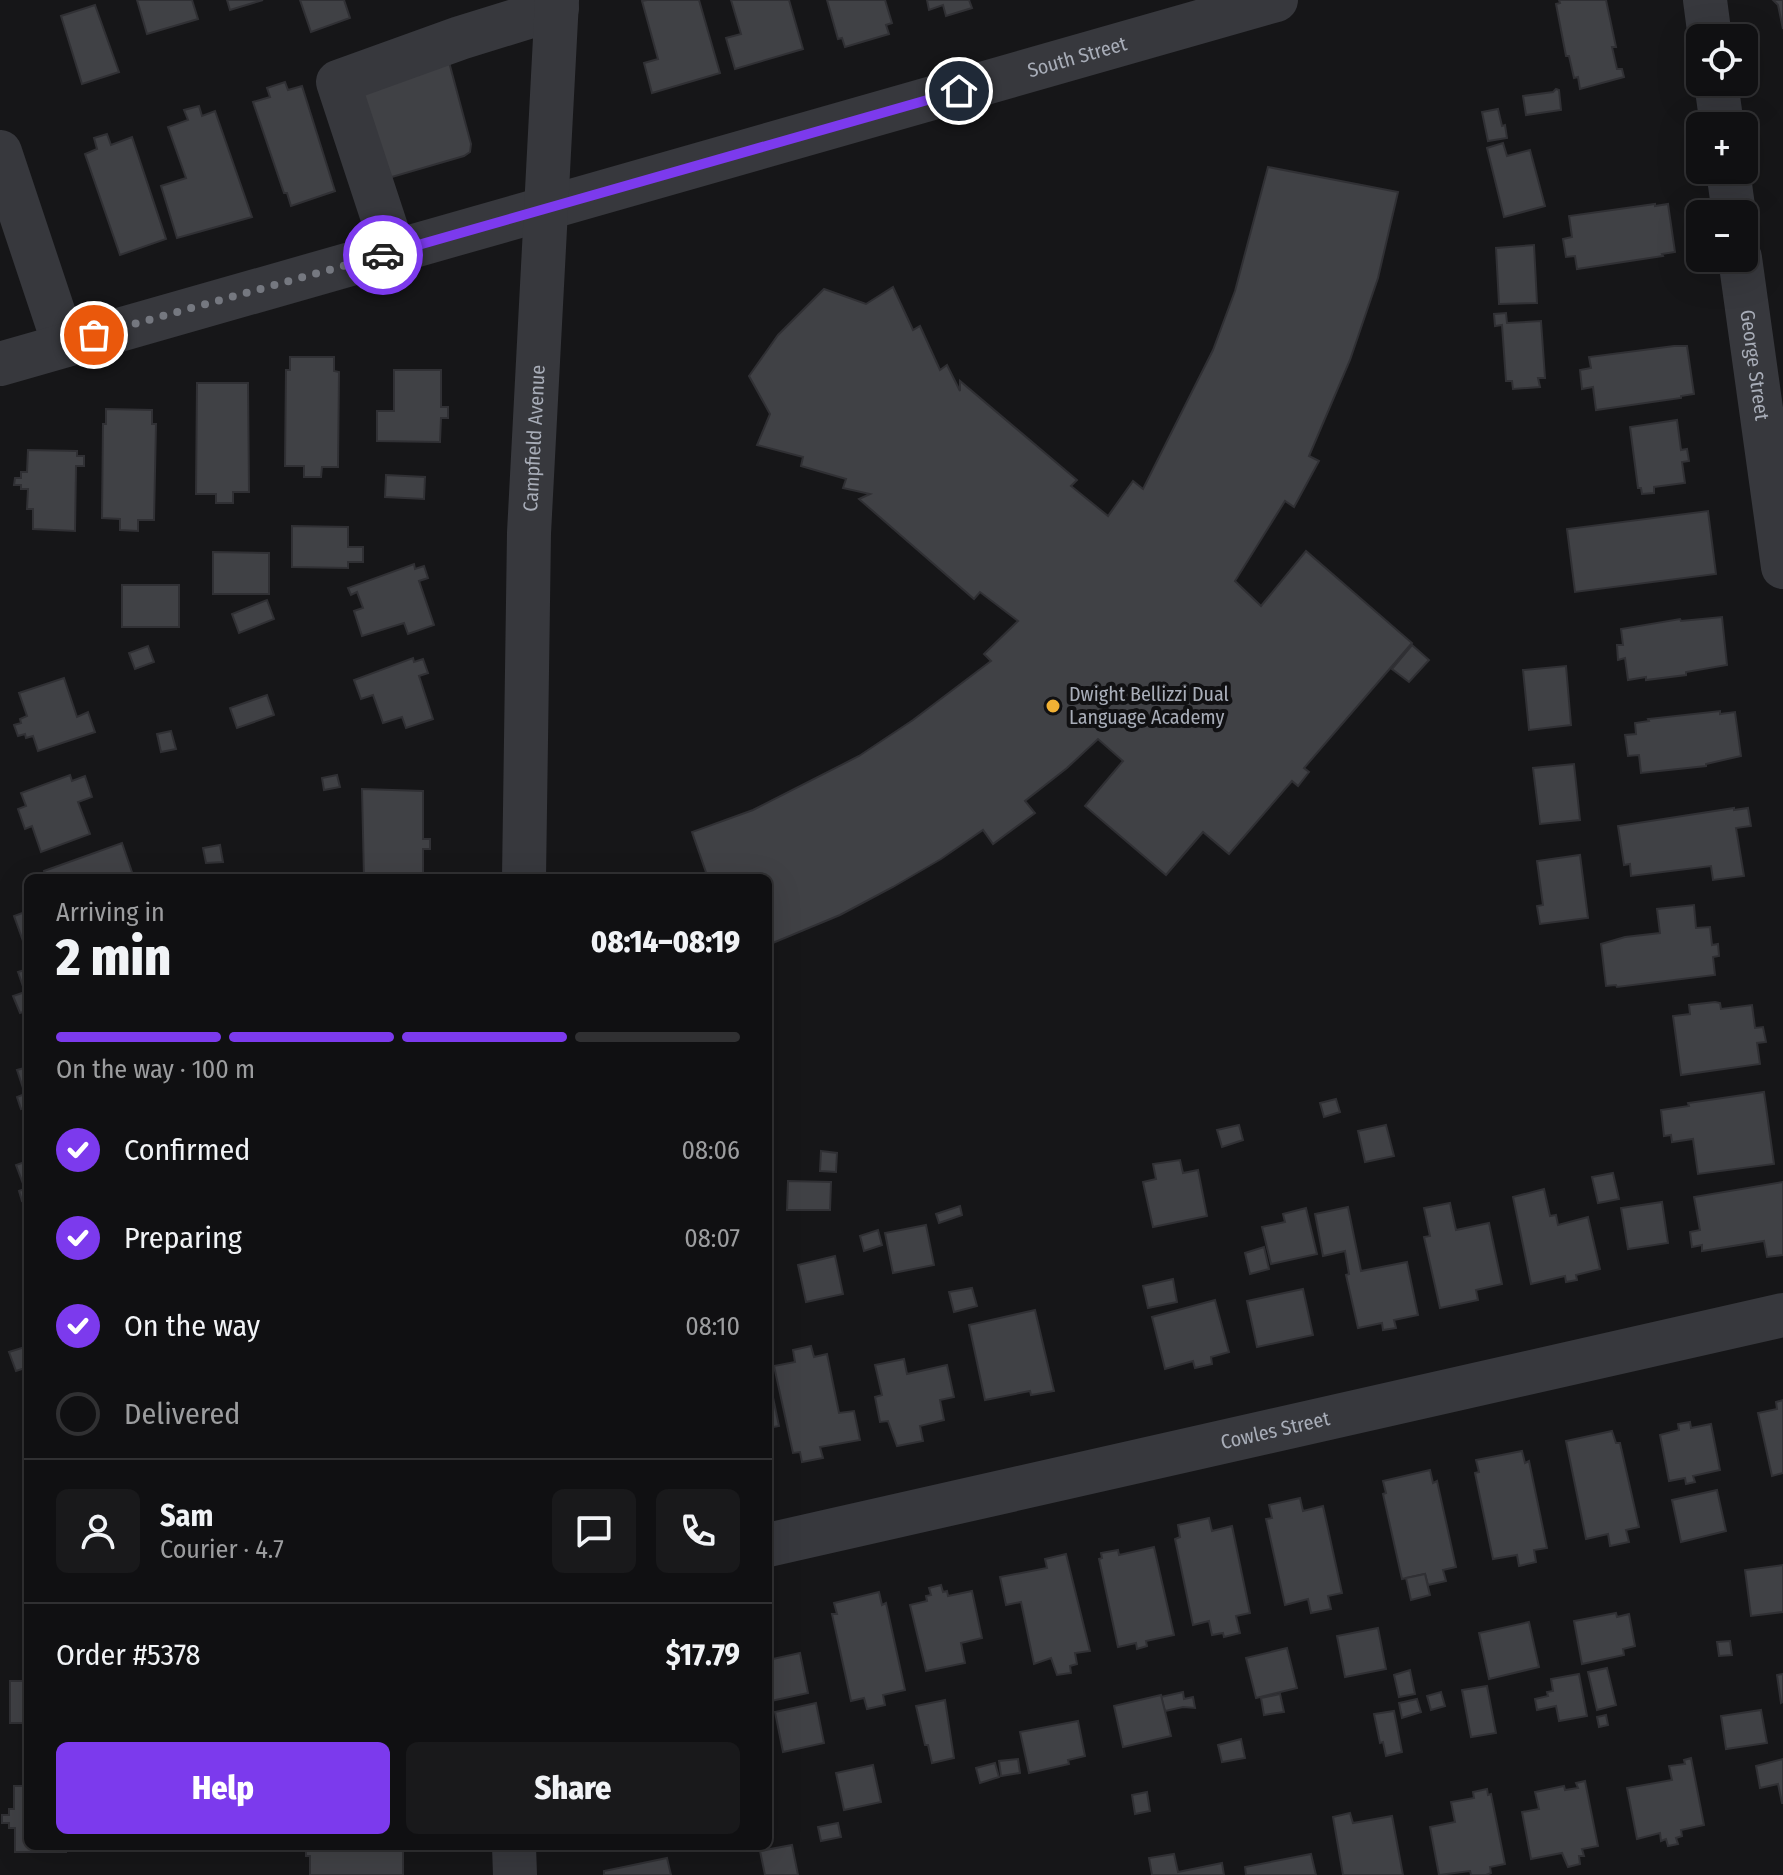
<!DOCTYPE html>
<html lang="en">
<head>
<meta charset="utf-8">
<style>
	:root { --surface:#101012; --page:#19191b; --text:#f1f3f6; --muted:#9c9d9f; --line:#303032; --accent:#7c3aed }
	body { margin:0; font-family:"Fira Sans Condensed",sans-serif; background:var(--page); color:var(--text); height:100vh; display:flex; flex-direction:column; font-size:30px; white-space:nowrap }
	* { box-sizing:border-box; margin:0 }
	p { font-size:26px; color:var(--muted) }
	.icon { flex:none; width:44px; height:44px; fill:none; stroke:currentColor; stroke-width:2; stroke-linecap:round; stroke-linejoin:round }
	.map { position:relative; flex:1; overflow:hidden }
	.details { position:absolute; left:24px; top:874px; width:748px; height:976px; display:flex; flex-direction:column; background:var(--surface); border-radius:12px; box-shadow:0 8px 32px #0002,0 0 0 2px var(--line) }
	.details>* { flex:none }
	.fabs { position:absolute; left:1686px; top:24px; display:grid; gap:16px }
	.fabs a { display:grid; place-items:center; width:72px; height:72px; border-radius:12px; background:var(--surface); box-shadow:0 8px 32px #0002,0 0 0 2px var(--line); font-size:40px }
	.pin { position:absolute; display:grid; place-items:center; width:68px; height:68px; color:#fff; margin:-34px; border:4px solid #fff; border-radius:50%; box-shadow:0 2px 8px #0007 }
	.courier { position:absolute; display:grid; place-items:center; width:80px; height:80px; margin:-40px; border:6px solid #7c3aed; border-radius:50%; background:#fff; color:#222; box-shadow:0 2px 10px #0007 }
	.overview em { font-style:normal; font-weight:800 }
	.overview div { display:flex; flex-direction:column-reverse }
	.overview { display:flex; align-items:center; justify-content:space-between; height:136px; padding:0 32px }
	h1 { font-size:52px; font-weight:800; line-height:60px }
	.bar { display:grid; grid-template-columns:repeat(4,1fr); gap:12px 8px; align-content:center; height:96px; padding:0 32px }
	.bar i { height:10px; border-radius:6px; background:var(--line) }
	.bar .selected { background:var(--accent) }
	.bar p { grid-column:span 4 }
	.line { display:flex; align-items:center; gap:20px; padding:0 32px; border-top:2px solid var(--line) }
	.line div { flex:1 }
	.round { display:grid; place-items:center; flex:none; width:84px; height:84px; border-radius:12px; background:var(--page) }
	ol { padding:0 32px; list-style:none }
	li { display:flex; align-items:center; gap:24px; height:88px }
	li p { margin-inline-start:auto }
	li .icon { padding:8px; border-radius:50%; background:var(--accent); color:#fff; stroke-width:4 }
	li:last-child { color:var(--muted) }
	li i { width:44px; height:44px; border:4px solid var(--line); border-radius:50% }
	.cta { display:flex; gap:16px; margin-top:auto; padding:16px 32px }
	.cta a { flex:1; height:92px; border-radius:12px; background:var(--accent); color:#fff; font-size:32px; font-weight:800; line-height:92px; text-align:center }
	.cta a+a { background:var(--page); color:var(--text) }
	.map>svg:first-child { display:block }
	.building { fill:#404145; stroke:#303034; stroke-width:2 }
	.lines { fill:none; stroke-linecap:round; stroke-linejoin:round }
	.minor { stroke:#37383d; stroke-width:44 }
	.done { stroke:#757880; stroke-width:8; stroke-dasharray:0 14.4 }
	.route { stroke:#7c3aed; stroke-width:10 }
	.poi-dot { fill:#f2b134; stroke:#111113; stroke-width:3 }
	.labels { text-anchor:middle; stroke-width:8; stroke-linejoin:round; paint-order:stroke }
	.street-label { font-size:20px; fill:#a8adb8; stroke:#111113 }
	.poi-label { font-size:20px; fill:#a8adb8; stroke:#111113; text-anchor:start }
</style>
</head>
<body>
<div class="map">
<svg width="1783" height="1875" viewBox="0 0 1783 1875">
	<rect width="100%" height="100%" fill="#161618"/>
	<g class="building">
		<path d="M137,0H192L198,19L147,34Z"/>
		<path d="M227,0H263L230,10Z"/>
		<path d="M300,0H344L350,18L311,32Z"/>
		<path d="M647,0H699L720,73L652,93L644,63L658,59L642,1Z"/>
		<path d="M731,0H789L803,49L735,69L726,38L741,34Z"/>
		<path d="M827,0H885L892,23L886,25L889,34L845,47L842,38L838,39Z"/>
		<path d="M927,0H969L972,8L946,16L943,5L929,10Z"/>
		<path d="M1559,0H1606L1616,47H1612L1617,69H1622L1624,77L1580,89L1578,77L1574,78L1569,56H1566L1556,4L1560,3Z"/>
		<path d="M1773,0H1783V29L1778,5Z"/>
		<path d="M95,5L119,72L82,84L61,16Z"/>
		<path d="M449,62L471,144L470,152L464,156L385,179L358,88Z"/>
		<path d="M285,82L288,90L302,86L335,191L291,206L287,193H284L253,102L270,97L267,88Z"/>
		<path d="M1556,89L1559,90L1561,110L1526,115L1523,96L1553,92Z"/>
		<path d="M199,106L202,116L215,111L252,217L177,238L161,186L186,178L168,127L188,120L184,110Z"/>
		<path d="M1498,109L1502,126L1505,125L1507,138L1488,141L1482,112Z"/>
		<path d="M107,134L111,145L132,137L166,239L120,255L85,154L97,149L94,138Z"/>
		<path d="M1503,143L1507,156L1530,150L1545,206L1504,217L1487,148Z"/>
		<path d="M1268,167L1398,192L1378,278L1350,360L1309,456L1319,461L1294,507L1285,501L1235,581L1261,606L1306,551L1412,643L1304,768L1309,772L1298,786L1292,781L1229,854L1203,832L1166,875L1085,806L1123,761L1098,739L1067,768L1025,801L1035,813L993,844L983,830L941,859L893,887L840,915L768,945V878H708L692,832L753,810L859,756L913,720L991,661L984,654L1018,621L980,592L974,599L859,499L870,494L843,488L846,479L801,466L803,457L757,445L770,414L749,376L778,335L824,289L866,304L893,287L913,330L920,326L940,370L947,365L960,391V381L1077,480L1071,486L1108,516L1133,481L1143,489L1213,350L1235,291Z"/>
		<path d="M1655,204V206L1668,204L1675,252L1662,254L1663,256L1577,269L1575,256L1566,257L1563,239L1572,237L1569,216Z"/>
		<path d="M1534,245L1537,303L1499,304L1496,248Z"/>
		<path d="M1506,313L1507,323L1541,321L1545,378H1538L1540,387L1513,389L1512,381H1506L1502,325L1495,326L1494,314Z"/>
		<path d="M1674,346H1687L1694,394L1681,396V398L1596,410L1593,387L1582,389L1580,370L1591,368L1589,357Z"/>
		<path d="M290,357H334V371L339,372L338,467H322L321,477H304V466H285L286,370H290Z"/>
		<path d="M394,370H441V407H448V418H441L440,442L377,441V411H394Z"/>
		<path d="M197,383H248L249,492H233V503H216V494H196Z"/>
		<path d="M106,409L152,410V424H156L154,520H138V531L120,530V519L102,518L103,424H106Z"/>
		<path d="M1677,420L1681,450L1687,449L1689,461L1682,462L1685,483L1654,487V493L1642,494L1641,488H1638L1630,427Z"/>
		<path d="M28,450L77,451V456H84V466H76L75,531L33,529V509H27L28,489H21V485H14L15,478H21V472H27Z"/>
		<path d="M386,475L425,477L424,499L385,497Z"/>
		<path d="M1708,511L1716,574L1575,592L1567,529Z"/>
		<path d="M292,526L348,527V547H363V562H348V568L292,567Z"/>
		<path d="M213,552L269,553V594H213Z"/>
		<path d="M414,564L415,569L424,566L428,578L419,581L434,625L408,634L404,623L362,636L354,611L363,608L357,592L351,595L348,588Z"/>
		<rect x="122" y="585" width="57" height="42"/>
		<path d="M267,600L274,619L239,633L232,614Z"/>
		<path d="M1722,617L1727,665L1686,672V675L1646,680V677L1628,680L1625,658L1618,660L1617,645H1623L1621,629L1680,619L1681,621Z"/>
		<path d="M1412,645L1429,660L1409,682L1392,669Z"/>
		<path d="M148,646L154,662L135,669L129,653Z"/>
		<path d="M413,658L414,662L423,659L428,673L419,676L433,719L406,728L402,717L383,723L373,695L361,699L354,680Z"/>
		<path d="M1566,666L1571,725L1529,730L1523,670Z"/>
		<path d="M64,678L77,717L88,712L95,732L38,751L33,736L26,738L25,734L18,736L14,725L21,723L20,719L27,716L19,693Z"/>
		<path d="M267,695L274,715L237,728L230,708Z"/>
		<path d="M1720,711V714L1735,712L1741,756L1706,764V766L1641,773L1639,755L1628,756L1625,735L1636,734L1635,723L1649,721L1648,719Z"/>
		<path d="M171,731L176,749L161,752L157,734Z"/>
		<path d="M1574,764L1580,820L1540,824L1533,768Z"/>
		<path d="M70,775L72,781L85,776L92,797L78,802L90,834L41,852L32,826L25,829L18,809L26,806L21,793Z"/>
		<path d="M337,775L340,787L324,790L322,778Z"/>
		<path d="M362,789L423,791V839H430V849H423V878H364Z"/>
		<path d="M1734,808V810L1748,808L1751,826L1736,828L1744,876L1713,880L1711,866L1631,876L1630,864L1624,865L1618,826Z"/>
		<path d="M122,843L134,878H40L45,876L44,871Z"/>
		<path d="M220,845L223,862L206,863L203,848Z"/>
		<path d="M1580,855L1588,918L1540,924L1537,906L1543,905L1537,861Z"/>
		<path d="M1694,905L1696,928L1710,927L1712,945L1718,944L1719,956L1713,957L1715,975L1617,987L1616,985L1606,986L1601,944L1625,937L1660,933L1657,909Z"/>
		<path d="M28,911V951L27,952L14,916Z"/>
		<path d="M28,969V1017L26,1011L20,1013L13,996L25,992L18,972Z"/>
		<path d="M1715,1002L1720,1003L1721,1009L1752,1005L1755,1028L1763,1027L1766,1042L1757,1043L1760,1064L1681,1075L1673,1016L1690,1014L1689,1005Z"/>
		<path d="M28,1067V1107L21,1109L17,1097L25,1094L17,1070Z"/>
		<path d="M1764,1092L1774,1164L1698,1174L1693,1139L1672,1142L1671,1135L1664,1136L1661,1110L1689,1106L1688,1103Z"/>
		<path d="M1336,1099L1340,1112L1324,1117L1320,1103Z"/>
		<path d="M1239,1125L1243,1140L1222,1147L1217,1130Z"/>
		<path d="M1386,1125L1394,1156L1365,1162L1358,1131Z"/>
		<path d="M821,1151L837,1153L836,1172L820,1171Z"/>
		<path d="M1180,1160L1183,1173L1198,1170L1207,1216L1153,1227L1143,1182L1156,1179L1153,1164Z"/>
		<path d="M28,1161V1199L22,1201L19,1191L25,1189L16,1165Z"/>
		<path d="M1613,1173L1619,1199L1598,1203L1592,1177Z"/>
		<path d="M788,1181L831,1182L830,1210H787Z"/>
		<path d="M1783,1182V1255L1767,1257L1764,1241L1702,1251V1245L1692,1247L1690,1232L1700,1230L1694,1197Z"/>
		<path d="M1544,1189L1550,1216L1556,1215L1558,1225L1588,1217L1600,1269L1576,1275L1577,1280L1566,1282L1565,1276L1531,1284L1513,1197Z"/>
		<path d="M1662,1202L1668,1243L1628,1249L1621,1208Z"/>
		<path d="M1450,1203L1456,1230L1489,1223L1502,1284L1476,1290L1478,1300L1440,1308L1424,1237L1430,1236L1424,1208Z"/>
		<path d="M960,1206L962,1215L939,1223L936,1214Z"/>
		<path d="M1348,1207L1361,1271L1407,1262L1418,1315L1394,1320L1396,1328L1383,1330L1382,1323L1358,1328L1346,1275L1349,1274L1345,1251L1323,1256L1315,1214Z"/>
		<path d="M1306,1208L1317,1254L1271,1264L1262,1227L1285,1222L1283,1214Z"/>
		<path d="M926,1225L934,1265L893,1273L885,1233Z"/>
		<path d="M878,1230L882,1245L864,1251L860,1236Z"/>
		<path d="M1264,1247L1269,1269L1250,1274L1245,1253Z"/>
		<path d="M835,1256L843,1294L806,1302L798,1265Z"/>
		<path d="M1173,1279L1177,1302L1148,1308L1143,1286Z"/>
		<path d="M972,1288L977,1306L954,1312L949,1292Z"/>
		<path d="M1303,1289L1313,1335L1257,1347L1247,1301Z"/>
		<path d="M1215,1300L1229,1352L1211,1357L1212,1364L1195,1368L1193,1361L1165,1369L1152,1317Z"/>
		<path d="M1035,1310L1054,1391L1031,1395L1030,1391L985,1400L969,1325Z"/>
		<path d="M28,1346V1384L26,1385L24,1376L28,1375L25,1368L16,1371L9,1352Z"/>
		<path d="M811,1346L814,1357L827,1354L839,1413L854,1411L860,1440L820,1447L823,1458L802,1462L800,1452L793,1453L774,1366L795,1362L793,1350Z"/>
		<path d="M904,1359L907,1374L947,1365L954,1397L940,1400L944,1420L920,1426L923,1441L897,1446L888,1421L880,1422L875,1397L882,1395L875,1365Z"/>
		<path d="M771,1388L779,1426L768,1428V1389Z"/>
		<path d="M1783,1400V1473L1772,1476L1758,1413L1777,1409L1776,1402Z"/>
		<path d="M1690,1422L1691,1428L1711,1424L1720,1470L1693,1476L1695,1482L1686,1484L1685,1478L1669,1481L1660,1435L1679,1430L1678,1424Z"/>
		<path d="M1612,1431L1616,1443H1620L1639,1527L1626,1530L1629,1542L1610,1546L1608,1534L1586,1539L1566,1441Z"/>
		<path d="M1522,1451L1525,1463L1529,1461L1547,1548L1534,1550L1536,1562L1519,1566L1517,1555L1493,1559L1475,1473L1479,1472L1476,1460Z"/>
		<path d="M1430,1470L1433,1483L1437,1481L1456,1567L1443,1570L1446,1581L1428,1585L1425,1574L1402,1579L1383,1494L1386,1493L1383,1481Z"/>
		<path d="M1717,1490L1726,1531L1681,1542L1672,1500Z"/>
		<path d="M1300,1498L1303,1511L1323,1506L1342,1593L1328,1596L1331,1609L1311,1613L1308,1599L1285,1605L1266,1519L1272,1518L1269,1505Z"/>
		<path d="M1209,1518L1212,1531L1232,1526L1250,1613L1236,1616L1240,1633L1224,1637L1223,1633L1212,1635L1209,1621L1193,1625L1175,1539L1180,1537L1178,1525Z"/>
		<path d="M1154,1547L1174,1635L1146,1641L1147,1646L1137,1649L1136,1643L1118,1647L1099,1559L1102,1558L1101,1553L1118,1550L1119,1555Z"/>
		<path d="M1066,1554L1090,1651L1075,1653L1077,1664L1070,1666L1071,1673L1057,1675L1051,1658L1034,1664L1021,1602L1006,1605L1000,1577L1047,1568L1045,1559Z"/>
		<path d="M1783,1565V1612L1751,1616L1745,1570Z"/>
		<path d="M1425,1574L1430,1595L1411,1600L1406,1578Z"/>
		<path d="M941,1585L943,1592L947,1591L948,1596L972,1591L982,1638L961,1643L965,1663L926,1671L910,1605L927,1601L926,1596L931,1595L929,1588Z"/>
		<path d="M879,1592L882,1605L886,1603L905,1690L883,1695L885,1705L867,1709L864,1698L851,1701L832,1614H837L834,1603Z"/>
		<path d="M1616,1613L1617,1617L1629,1614L1635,1646L1623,1649L1624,1655L1582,1664L1574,1621Z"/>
		<path d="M1529,1622L1539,1667L1489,1679L1479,1633Z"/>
		<path d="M1378,1628L1386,1669L1345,1677L1337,1636Z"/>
		<path d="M1730,1641L1732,1655L1719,1656L1717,1642Z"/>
		<path d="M26,1644H28V1732H25V1723H10V1681H26Z"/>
		<path d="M1287,1648L1297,1688L1256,1698L1246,1658Z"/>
		<path d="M800,1653L808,1693L771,1701L768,1660Z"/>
		<path d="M1607,1668L1616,1705L1597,1710L1588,1672Z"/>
		<path d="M1410,1670L1415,1694L1399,1697L1394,1675Z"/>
		<path d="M1579,1674L1587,1716L1559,1721L1556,1706L1537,1710L1535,1699L1548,1696L1547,1692L1553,1691L1551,1679Z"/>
		<path d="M1783,1674V1702L1781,1703L1777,1675Z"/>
		<path d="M1487,1686L1496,1733L1471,1737L1462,1690Z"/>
		<path d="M1183,1692L1184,1699L1193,1697L1195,1708L1183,1707L1165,1711L1161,1697Z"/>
		<path d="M1441,1692L1445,1706L1431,1710L1427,1696Z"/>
		<path d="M1280,1694L1284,1712L1264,1715L1261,1698Z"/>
		<path d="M1161,1695L1171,1736L1123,1747L1114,1706Z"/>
		<path d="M1417,1699L1421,1712L1402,1718L1399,1703Z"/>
		<path d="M945,1700L954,1758L932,1763L928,1745H925L916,1706Z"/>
		<path d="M816,1703L824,1743L783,1752L775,1712Z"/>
		<path d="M1761,1710L1767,1743L1726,1749L1721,1716Z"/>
		<path d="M1394,1711L1402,1752L1386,1756L1383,1742L1380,1743L1374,1714Z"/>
		<path d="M1606,1715L1608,1725L1599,1727L1597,1717Z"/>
		<path d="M1078,1721L1085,1756L1068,1760L1069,1764L1029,1773L1020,1732Z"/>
		<path d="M1241,1739L1245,1758L1222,1762L1218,1745Z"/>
		<path d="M1691,1758L1704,1825L1681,1830L1682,1836L1676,1838L1678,1844L1668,1846L1666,1839L1661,1841L1660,1833L1637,1839L1627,1788L1672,1780L1669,1766L1685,1764L1684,1760Z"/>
		<path d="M1018,1759L1020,1773L1001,1776L999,1761Z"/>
		<path d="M1783,1759V1803H1782L1778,1784L1760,1788L1756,1766Z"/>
		<path d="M995,1763L999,1777L980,1783L976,1768Z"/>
		<path d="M873,1765L881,1802L844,1810L836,1773Z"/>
		<path d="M1585,1781L1598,1846L1582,1849L1584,1856H1579L1580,1864L1568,1867L1562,1853L1531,1859L1522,1812L1539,1809L1535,1792L1564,1786L1565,1790L1578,1788L1576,1783Z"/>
		<path d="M14,1786H28V1846H66V1852H15V1828H9V1823H2V1815H9V1809H14Z"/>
		<path d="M1487,1789L1488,1795L1491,1794L1505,1864L1490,1867L1491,1873L1486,1875H1471L1470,1871L1439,1875L1430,1827L1455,1822L1451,1802L1474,1798L1473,1792Z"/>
		<path d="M1147,1792L1150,1811L1135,1814L1132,1795Z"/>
		<path d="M1350,1813L1353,1823L1392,1816L1403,1875H1343L1333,1817Z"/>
		<path d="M838,1823L841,1837L821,1841L818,1827Z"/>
		<path d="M792,1845L798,1875H765L760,1851Z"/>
		<path d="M306,1846H403V1875H310V1856H306Z"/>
		<path d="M1174,1854L1178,1872L1222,1863L1224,1875H1152L1149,1858Z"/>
		<path d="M1311,1854L1316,1875H1246L1245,1867Z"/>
		<path d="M667,1858L671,1875H604V1871Z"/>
	</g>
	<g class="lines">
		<g class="minor">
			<path d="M1705,0L1710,38"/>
			<path d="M1716,82L1722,126"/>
			<path d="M0,152L64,344"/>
			<path d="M1728,170L1734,214"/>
			<path d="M394,252L338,82L460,38L557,8"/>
			<path id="s1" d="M1740,258L1783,567"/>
			<path id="s2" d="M0,364L1276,0"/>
			<path id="s3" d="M524,878L529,533L557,0"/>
			<path id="s4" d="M768,1545L1783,1315"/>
			<path d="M514,1846L515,1875"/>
		</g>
	</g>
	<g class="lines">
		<path class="done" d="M94,335L383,255"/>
		<path class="route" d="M383,255L959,91"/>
	</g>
	<circle class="poi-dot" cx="1053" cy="706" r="8"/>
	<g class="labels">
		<g class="street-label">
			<text dy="7" stroke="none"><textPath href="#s2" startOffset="1120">South Street</textPath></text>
			<text dy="7" stroke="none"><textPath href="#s1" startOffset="108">George Street</textPath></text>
			<text dy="7" stroke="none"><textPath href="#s3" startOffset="440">Campfield Avenue</textPath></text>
			<text dy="7" stroke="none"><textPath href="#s4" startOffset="520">Cowles Street</textPath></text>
		</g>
		<g class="poi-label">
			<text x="1069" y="701">Dwight Bellizzi Dual<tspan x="1069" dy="23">Language Academy</tspan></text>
		</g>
	</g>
</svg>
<div class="fabs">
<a><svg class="icon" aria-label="locate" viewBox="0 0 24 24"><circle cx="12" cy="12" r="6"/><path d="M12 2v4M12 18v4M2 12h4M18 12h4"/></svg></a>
<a>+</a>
<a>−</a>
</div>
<div class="pin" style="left:94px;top:335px;background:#ea580c"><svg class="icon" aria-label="bag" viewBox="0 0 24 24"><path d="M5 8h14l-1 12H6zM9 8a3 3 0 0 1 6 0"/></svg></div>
<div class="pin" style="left:959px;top:91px;background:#1f2937"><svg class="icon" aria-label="home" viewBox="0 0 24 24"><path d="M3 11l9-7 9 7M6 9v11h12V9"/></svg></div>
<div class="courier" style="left:383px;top:255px"><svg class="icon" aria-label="car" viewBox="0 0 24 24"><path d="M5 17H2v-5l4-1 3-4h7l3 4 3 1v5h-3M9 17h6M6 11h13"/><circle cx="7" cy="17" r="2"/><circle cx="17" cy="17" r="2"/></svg></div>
<section class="details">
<div class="overview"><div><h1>2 min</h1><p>Arriving in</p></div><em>08:14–08:19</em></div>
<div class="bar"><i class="selected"></i><i class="selected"></i><i class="selected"></i><i></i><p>On the way · 100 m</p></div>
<ol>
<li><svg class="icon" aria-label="check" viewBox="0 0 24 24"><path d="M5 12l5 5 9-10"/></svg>Confirmed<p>08:06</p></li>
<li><svg class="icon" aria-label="check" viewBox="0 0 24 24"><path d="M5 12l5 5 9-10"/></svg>Preparing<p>08:07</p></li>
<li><svg class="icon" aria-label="check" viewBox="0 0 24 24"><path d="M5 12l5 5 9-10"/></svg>On the way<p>08:10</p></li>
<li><i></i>Delivered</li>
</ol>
<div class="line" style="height:144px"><a class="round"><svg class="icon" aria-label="person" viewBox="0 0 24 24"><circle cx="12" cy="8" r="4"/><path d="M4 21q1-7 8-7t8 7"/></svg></a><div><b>Sam</b><p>Courier · 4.7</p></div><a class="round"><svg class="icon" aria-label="chat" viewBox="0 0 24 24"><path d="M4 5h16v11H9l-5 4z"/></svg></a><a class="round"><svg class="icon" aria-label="phone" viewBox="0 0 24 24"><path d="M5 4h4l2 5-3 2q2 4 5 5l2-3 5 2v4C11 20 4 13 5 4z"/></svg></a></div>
<div class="line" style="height:104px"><div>Order #5378</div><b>$17.79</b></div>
<div class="cta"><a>Help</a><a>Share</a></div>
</section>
</div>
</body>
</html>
